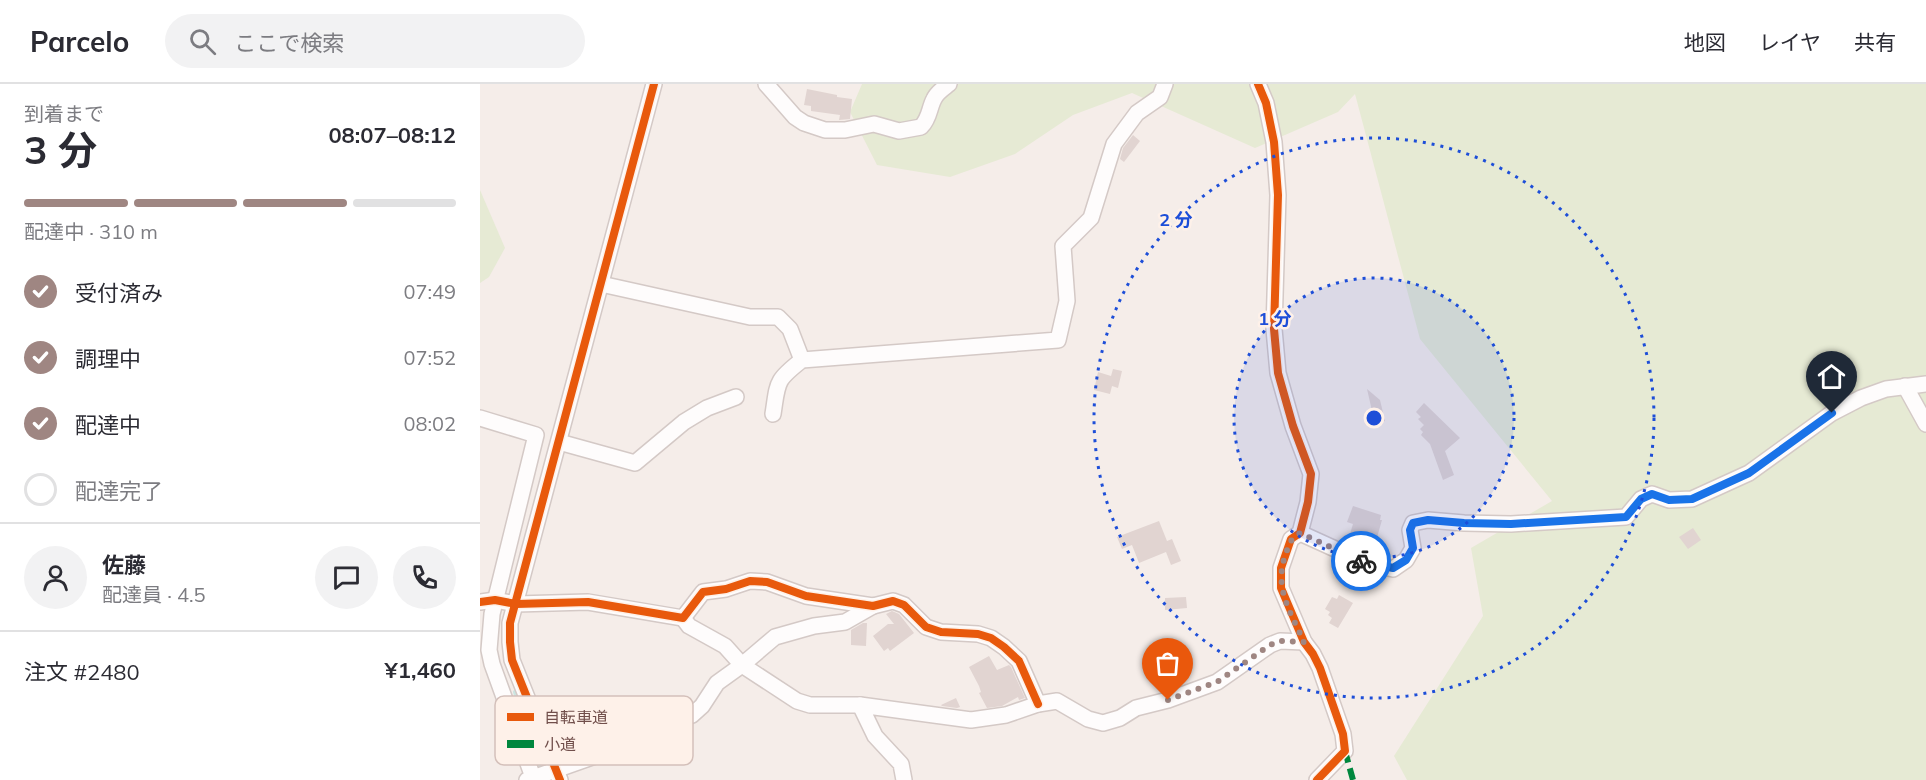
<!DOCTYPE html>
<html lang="ja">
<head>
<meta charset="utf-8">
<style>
	:root { --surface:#fff; --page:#f2f2f3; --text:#2b2b33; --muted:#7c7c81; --line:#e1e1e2; --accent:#9f8682 }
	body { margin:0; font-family:Mulish,"Noto Sans JP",sans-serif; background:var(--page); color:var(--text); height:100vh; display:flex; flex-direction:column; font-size:22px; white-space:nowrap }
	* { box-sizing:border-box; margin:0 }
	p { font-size:20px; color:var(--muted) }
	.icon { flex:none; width:33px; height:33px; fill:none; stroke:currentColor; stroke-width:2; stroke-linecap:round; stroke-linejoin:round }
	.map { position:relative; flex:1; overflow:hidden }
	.panel { display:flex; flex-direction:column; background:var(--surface); width:480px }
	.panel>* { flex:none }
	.pin { position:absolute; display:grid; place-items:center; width:51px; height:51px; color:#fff; margin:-62px -26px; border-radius:50% 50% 50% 0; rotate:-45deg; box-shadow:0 0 6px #0007 }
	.pin .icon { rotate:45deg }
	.courier { position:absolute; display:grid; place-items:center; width:60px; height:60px; margin:-30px; border:4px solid #1a73e8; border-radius:50%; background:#fff; color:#222; box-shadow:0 2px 8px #0007 }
	.headline em { font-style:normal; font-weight:700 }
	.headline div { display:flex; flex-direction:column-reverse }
	.headline { display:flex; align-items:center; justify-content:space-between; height:102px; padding:0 24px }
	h1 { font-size:39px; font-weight:700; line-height:45px }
	.bar { display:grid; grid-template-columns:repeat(4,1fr); gap:9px 6px; align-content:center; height:72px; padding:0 24px }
	.bar i { height:8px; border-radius:4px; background:var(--line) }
	.bar .current { background:var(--accent) }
	.bar p { grid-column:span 4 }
	.line { display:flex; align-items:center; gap:15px; padding:0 24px; border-top:2px solid var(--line) }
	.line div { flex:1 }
	.round { display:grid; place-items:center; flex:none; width:63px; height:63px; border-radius:32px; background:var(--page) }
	ol { padding:0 24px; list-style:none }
	li { display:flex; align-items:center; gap:18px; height:66px }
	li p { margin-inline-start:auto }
	li .icon { padding:6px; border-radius:50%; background:var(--accent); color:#fff; stroke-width:4 }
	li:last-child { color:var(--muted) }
	li i { width:33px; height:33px; border:3px solid var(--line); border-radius:50% }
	header { display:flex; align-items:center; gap:36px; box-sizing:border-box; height:84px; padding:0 30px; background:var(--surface); border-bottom:2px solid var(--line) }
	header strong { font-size:28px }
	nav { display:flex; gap:33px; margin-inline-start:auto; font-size:21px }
	.search { width:420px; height:54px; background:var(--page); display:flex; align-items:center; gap:15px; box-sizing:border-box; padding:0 21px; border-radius:33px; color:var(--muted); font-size:22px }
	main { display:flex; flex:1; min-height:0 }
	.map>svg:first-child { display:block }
	.green { fill:#e6ead4 }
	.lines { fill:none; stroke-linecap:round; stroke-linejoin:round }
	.stream { stroke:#cbe6e2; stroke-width:4 }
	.building { fill:#e1d4d1 }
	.minor-casing { stroke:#d4c9c6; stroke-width:18 }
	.minor { stroke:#fefcfc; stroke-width:15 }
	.quiet { stroke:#00873e; stroke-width:6; stroke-dasharray:12 6; stroke-linecap:butt }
	.cycleway-casing { stroke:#fef1e9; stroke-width:11 }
	.cycleway { stroke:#e8590c; stroke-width:8 }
	.done { stroke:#9f8682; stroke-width:6; stroke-dasharray:0 10.8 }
	.route { stroke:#1a73e8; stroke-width:8 }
	.ring { fill:none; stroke:#1d4ed8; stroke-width:3; stroke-dasharray:3 6 }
	.key { fill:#fef1e9; stroke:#d4c0ba; stroke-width:1.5 }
	.key-label { font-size:16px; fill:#714f4b }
	.centre { fill:#1d4ed8; stroke:#fef1e9; stroke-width:3 }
	.ring-label { font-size:18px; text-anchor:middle; font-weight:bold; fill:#1d4ed8; stroke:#fef1e9; stroke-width:5; stroke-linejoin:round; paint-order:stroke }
</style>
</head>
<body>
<header>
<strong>Parcelo</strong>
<div class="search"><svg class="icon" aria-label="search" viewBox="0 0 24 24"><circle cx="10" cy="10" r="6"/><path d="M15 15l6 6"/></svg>ここで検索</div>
<nav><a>地図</a><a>レイヤ</a><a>共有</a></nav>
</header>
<main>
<section class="panel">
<div class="headline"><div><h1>3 分</h1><p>到着まで</p></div><em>08:07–08:12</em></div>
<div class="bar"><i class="current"></i><i class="current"></i><i class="current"></i><i></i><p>配達中 · 310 m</p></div>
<ol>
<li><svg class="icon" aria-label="check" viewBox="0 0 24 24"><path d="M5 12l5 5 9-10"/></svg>受付済み<p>07:49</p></li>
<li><svg class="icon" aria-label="check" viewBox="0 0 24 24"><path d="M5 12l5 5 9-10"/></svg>調理中<p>07:52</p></li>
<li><svg class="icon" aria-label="check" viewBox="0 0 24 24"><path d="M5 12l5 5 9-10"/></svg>配達中<p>08:02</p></li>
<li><i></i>配達完了</li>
</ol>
<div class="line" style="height:108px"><a class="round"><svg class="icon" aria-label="person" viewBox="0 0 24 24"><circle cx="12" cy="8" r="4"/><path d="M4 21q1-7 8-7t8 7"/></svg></a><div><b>佐藤</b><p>配達員 · 4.5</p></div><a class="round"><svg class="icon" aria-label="chat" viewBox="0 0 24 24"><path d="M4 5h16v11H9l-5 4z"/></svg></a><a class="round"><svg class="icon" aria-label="phone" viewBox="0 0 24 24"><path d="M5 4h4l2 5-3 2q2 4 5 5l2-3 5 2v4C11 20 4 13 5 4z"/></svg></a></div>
<div class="line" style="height:78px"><div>注文 #2480</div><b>¥1,460</b></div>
</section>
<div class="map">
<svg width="1446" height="696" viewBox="0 0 1446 696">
	<rect width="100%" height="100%" fill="#f5ede9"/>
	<g class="green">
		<path d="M382,0H1446V696H927L914,672L1003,532L991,464L1072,417L940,255L875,10L858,28L775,64L652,9L593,31L535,70L470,93L397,81L370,28Z"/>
		<path d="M0,106L25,164L9,193L0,199Z"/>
	</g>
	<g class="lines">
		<path class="stream" d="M35,608L61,687"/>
	</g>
	<g class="building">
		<path d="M327,5L357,11V13L372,15L370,35L359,36L360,31L331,27V22L324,21Z"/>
		<path d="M653,51L660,57L644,78L640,75L643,64Z"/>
		<path d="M633,285L642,287L638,304L632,302L630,310L614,306L618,288L631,292Z"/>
		<path d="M887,305L900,316L905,337L895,340Z"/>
		<path d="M944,319L980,354L965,367L974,391L963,396L950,360L941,351L943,348L940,345L944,341L938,335L941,333L936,328Z"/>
		<path d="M873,422L901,431L900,436H902L894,464H902V472L867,460L873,440L867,438Z"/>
		<path d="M679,437L687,457L692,455L701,477L691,481L686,468L659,479L652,461L642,465L637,453Z"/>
		<path d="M1213,444L1221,456L1208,465L1199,453Z"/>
		<path d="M859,511L873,519L858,544L849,539L852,534L848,531L850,528L845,525L852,513L857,515Z"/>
		<path d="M706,513L707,524L685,526V514Z"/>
		<path d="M412,527L419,530L434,549L410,567L408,564L404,567L393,552L408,540H414L406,530Z"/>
		<path d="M383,539H387L386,562L371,561V546Z"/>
		<path d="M509,572L517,586L529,581L531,583L545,614L539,616L538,613L522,622L507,624L499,609L501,608L499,602L489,583Z"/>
		<path d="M476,614L480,623L477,624L462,622L461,621Z"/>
	</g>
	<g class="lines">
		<defs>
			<g id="minor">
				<path d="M286,0L315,33L324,39L345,46H365L394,40L419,47L441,43C450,34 449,24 454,15C457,8 464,4 469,0"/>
				<path d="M778,0L786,19L794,58L798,111L794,245L798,289L813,342L831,390L828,418L820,449L811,455L801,484V504L824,558L833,570L840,584L863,650L865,667L837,696"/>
				<path d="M121,200L270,233H298L310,245L322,276"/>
				<path d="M1425,302L1446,340"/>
				<path d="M293,330C298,298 295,297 322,276L578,256L587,217L583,162L611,134L634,60L657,29L680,13L685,0"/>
				<path d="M0,334L56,351L12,530L9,566L12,580L54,696"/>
				<path d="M79,358L155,379L204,338L227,324L256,313"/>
				<path d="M820,449L886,479L913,485L926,476L933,464L930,446L933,439L948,436L984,439L1031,440L1146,433L1161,415L1172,410L1189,416L1212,415L1269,389L1352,329L1381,314L1406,305L1446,300"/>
				<path d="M0,518L15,516L36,520L108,518L203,534L223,508L246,505L270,497L287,498L326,512L393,522L413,517L424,521L446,543L461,548L498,550L511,554L524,563L539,577L558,620"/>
				<path d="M203,534L209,542L245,562L262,581L317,617L330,621H380"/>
				<path d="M47,696L135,665L142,658L161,646L212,631L222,622L237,599L262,581L295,553L334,542L365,538L393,522"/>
				<path d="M80,696L32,576L30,558V539L174,0"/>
				<path d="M424,696L421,680L395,652L380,621L491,636L526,631L558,620L577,617L608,635L623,639L640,634L656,624L688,616L737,598L790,561L800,557L824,558"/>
			</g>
		</defs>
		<use href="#minor" class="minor-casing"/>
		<use href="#minor" class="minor"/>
		<path class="quiet" d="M865,667L873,696"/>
		<defs>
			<g id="cycleway">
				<path d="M778,0L786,19L794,58L798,111L794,245L798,289L813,342L831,390L828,418L820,449L811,455L801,484V504L824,558L833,570L840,584L863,650L865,667L837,696"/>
				<path d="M0,518L15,516L36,520L108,518L203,534L223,508L246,505L270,497L287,498L326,512L393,522L413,517L424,521L446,543L461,548L498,550L511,554L524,563L539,577L558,620"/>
				<path d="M80,696L32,576L30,558V539L174,0"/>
			</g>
		</defs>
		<use href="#cycleway" class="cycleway-casing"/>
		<use href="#cycleway" class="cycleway"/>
	</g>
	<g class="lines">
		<path class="done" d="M688,616L737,598L790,561L800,557L824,558C811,529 794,505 805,472C809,461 809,456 820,449L881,477"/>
		<path class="route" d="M881,477L913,484L926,476L933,464L930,446L933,439L948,436L984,439L1031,440L1146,433L1161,415L1172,410L1189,416L1212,415L1269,389L1352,329"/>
	</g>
	<circle cx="894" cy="334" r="140" fill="#1d4ed8" fill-opacity=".12"/>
	<g class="ring">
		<circle cx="894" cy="334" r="140"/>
		<circle cx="894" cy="334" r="280"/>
	</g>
	<rect x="15" y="612" width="198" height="69" rx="9" class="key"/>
	<rect x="27" y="629" width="27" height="8" fill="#e8590c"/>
	<rect x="27" y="656" width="27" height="8" fill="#00873e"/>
	<g class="key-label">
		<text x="64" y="639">自転車道</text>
		<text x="64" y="666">小道</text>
	</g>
	<circle cx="894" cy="334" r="9" class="centre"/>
	<g class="ring-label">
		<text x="696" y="142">2 分</text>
		<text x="795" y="241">1 分</text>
	</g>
</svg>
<div class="pin" style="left:688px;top:616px;background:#ea580c"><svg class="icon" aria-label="bag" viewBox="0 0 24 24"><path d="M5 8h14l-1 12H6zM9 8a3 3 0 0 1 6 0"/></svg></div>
<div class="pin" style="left:1352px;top:329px;background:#1f2937"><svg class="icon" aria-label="home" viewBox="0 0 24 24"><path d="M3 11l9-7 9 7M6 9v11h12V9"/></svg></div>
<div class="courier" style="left:881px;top:477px"><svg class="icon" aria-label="bike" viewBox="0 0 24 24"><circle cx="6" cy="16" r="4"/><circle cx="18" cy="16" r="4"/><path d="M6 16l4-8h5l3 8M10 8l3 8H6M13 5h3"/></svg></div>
</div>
</main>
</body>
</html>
